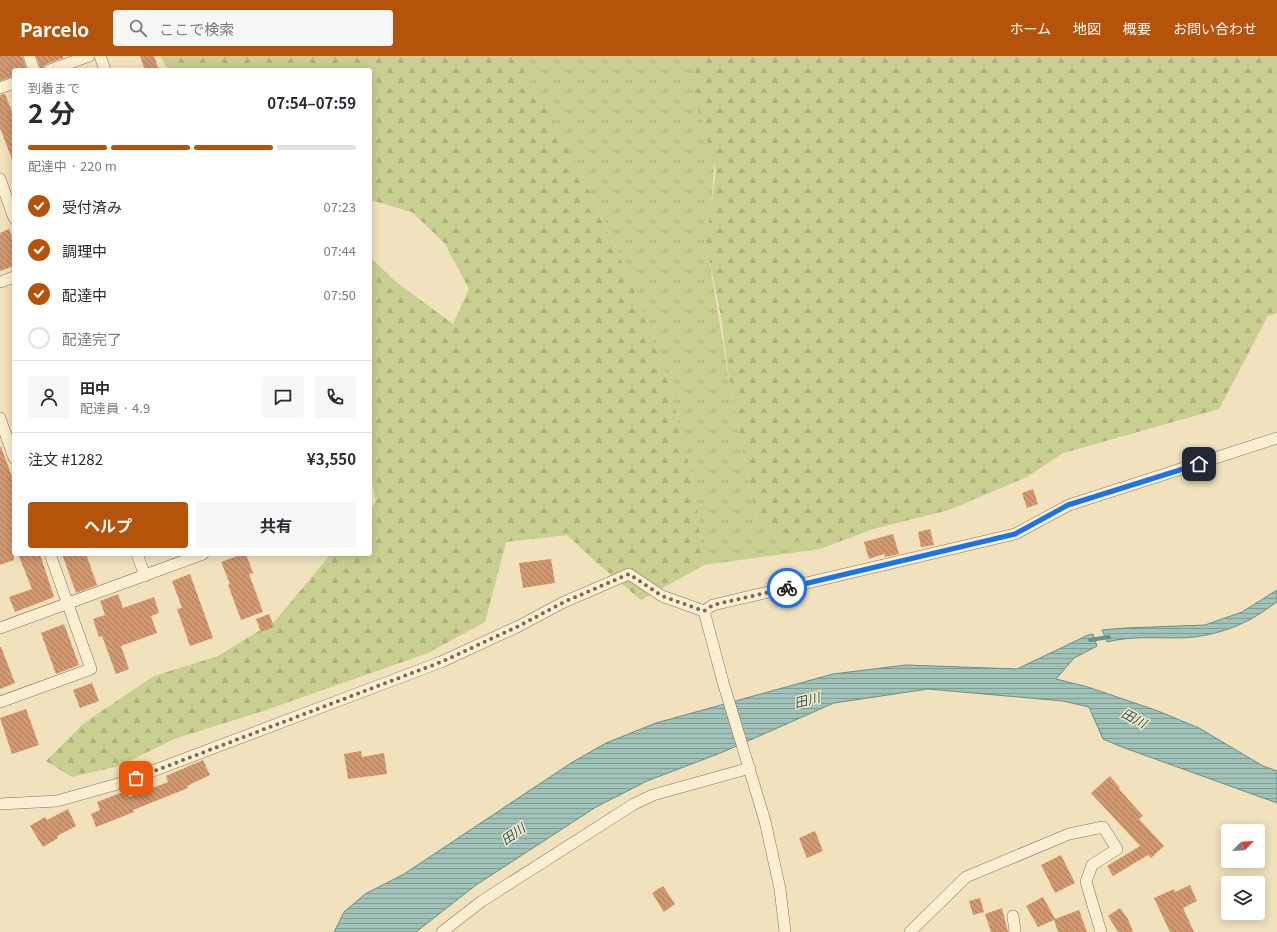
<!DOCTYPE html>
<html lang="ja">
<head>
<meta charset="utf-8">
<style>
	:root { --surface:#fff; --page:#f7f7f7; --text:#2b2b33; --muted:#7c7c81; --line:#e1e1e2; --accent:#b45309 }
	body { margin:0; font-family:Georgia,"Noto Sans JP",serif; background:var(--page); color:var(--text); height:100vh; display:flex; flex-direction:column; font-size:15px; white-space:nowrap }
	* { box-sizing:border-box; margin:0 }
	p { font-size:13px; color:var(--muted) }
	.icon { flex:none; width:22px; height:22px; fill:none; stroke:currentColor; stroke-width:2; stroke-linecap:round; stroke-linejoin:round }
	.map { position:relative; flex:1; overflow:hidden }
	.panel { position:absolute; left:12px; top:12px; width:360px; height:488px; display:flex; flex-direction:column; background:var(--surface); border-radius:4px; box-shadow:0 2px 10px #0003 }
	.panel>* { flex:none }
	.needle { width:26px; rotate:65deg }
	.tools { position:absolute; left:1221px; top:768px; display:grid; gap:8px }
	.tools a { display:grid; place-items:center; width:44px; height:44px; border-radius:4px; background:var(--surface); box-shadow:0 2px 10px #0003; font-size:20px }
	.pin { position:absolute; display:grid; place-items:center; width:34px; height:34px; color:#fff; margin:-17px; border-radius:8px; box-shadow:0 2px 6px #0006 }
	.courier { position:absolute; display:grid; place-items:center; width:40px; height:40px; margin:-20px; border:3px solid #1a73e8; border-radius:50%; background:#fff; color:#222; box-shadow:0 1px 5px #0007 }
	.summary em { font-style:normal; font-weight:700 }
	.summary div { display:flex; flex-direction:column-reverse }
	.summary { display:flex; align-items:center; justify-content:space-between; height:68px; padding:0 16px }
	h1 { font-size:26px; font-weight:700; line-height:30px }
	.bar { display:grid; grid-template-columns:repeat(4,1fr); gap:6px 4px; align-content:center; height:48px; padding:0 16px }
	.bar i { height:5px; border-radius:3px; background:var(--line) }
	.bar .active { background:var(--accent) }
	.bar p { grid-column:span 4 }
	.line { display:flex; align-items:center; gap:10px; padding:0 16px; border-top:1px solid var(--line) }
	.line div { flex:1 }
	.round { display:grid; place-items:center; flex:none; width:42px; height:42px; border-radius:4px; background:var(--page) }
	ol { padding:0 16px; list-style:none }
	li { display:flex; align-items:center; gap:12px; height:44px }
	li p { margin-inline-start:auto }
	li .icon { padding:4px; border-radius:50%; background:var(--accent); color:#fff; stroke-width:4 }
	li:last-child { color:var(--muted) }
	li i { width:22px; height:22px; border:2px solid var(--line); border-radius:50% }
	.button { display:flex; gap:8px; margin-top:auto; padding:8px 16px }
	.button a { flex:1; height:46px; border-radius:4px; background:var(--accent); color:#fff; font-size:16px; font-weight:700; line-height:46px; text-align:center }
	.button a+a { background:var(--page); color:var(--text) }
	header { display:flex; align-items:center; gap:24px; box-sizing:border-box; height:56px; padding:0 20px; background:var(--accent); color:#fff }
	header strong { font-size:19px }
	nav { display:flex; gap:22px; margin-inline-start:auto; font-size:14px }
	.search { width:280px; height:36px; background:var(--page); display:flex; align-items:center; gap:10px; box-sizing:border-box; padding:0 14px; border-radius:4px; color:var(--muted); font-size:15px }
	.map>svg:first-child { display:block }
	.grass { fill:url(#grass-tufts) }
	.forest { fill:url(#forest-firs) }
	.water { fill:url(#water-rules); stroke:#689086 }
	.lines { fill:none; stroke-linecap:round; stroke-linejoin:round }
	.stream { stroke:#689086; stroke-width:4 }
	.building { fill:url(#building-back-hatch) }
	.street-casing { stroke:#8a7155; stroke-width:12 }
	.street { stroke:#fbeed1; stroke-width:11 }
	.done { stroke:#796954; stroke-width:4; stroke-dasharray:0 7.2 }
	.route { stroke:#1a73e8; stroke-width:5 }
	.labels { text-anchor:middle; stroke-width:3; stroke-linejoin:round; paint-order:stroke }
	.water-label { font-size:13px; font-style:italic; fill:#295956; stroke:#f8ebcd }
</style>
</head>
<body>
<header>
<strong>Parcelo</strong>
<div class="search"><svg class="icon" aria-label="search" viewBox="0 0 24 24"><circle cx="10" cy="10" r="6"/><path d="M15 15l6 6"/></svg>ここで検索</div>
<nav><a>ホーム</a><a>地図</a><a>概要</a><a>お問い合わせ</a></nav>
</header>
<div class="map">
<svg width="1277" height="876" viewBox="0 0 1277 876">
	<defs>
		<pattern id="grass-tufts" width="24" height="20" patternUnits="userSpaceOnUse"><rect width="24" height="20" fill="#c8cf91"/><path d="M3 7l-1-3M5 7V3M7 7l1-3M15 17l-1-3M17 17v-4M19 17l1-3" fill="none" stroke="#adb27c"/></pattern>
		<pattern id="forest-firs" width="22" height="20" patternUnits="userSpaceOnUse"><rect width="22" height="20" fill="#c8cf91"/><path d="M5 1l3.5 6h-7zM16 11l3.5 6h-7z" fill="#adb27c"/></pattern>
		<pattern id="water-rules" width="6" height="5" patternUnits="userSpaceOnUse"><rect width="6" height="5" fill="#a1c2b8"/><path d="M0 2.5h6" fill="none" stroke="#849e95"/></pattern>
		<pattern id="building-back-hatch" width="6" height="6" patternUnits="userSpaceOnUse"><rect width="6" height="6" fill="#d29870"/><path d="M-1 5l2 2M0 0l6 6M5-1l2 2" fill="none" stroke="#ab7c5b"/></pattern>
	</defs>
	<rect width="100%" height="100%" fill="#f1e1bd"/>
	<path class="grass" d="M511,0H698L714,110L708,197L730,330L758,470L820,493L704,509L693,423L669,329L635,233L600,158L522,10Z"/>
	<g class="forest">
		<path d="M160,0H511L522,10L565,85L635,233L669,329L693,423L704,509L641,544L597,507L567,479L506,486L485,566L428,597L263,655L174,683L119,710L72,721L46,705L84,667L154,620L218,600L275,565L331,498H370V453L376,446L370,415V201L396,226L453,268L469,233L445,188L412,156L370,144V14H168Z"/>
		<path d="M691,0H1277V257L1268,260L1219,353L1063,397L1027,421L949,454L873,473L820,493L758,470L730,330L721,261L706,187L716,115L694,39Z"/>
	</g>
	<g class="water">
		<path d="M1277,534V546C1268,552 1260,558 1251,563C1229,575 1202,582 1177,582C1153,582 1130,580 1107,586L1102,574L1125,572L1205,569L1242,556Z"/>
		<path d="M1093,578L1097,590L1074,602L1056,623L1088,631L1158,655L1199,672L1263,710L1277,715V747L1122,691L1103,683L1089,651L1063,645L928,633L834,647L723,696L647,725L596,751L476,829L416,876H334L344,856L365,838L404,818L571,707L606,687L656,667L833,618L906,609L1017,613L1088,579Z"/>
	</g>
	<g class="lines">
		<path class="stream" d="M1090,584L1109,581"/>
	</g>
	<g class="building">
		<path d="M0,0H22L27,14H14V20L0,25Z"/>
		<path d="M36,0H63V2L47,8L44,10L43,14H41Z"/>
		<path d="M140,0H154L159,14H145Z"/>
		<path d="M5,38L14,61V106H13L0,72V39Z"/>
		<path d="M9,173L14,186V210L0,215V177Z"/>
		<path d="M0,391H1L14,426V504L0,509Z"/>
		<path d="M1033,433L1038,448L1027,452L1022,437Z"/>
		<path d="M930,473L934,489L921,491L918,476Z"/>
		<path d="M893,478L899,498L885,501L884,498L869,503L864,486Z"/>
		<path d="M18,498H40L54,541L15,556L9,541L32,533Z"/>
		<path d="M62,498H86L97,529L76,537Z"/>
		<path d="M243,498H246L253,517L249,518L263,556L241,564L228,529L230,528L221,506Z"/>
		<path d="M551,503L555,527L523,532L519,507Z"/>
		<path d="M190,518L213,582L190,590L177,553L182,552L172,525Z"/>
		<path d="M118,538L123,552L154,541L159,557L151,560L157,577L121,590L129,613L116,618L102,580L99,581L93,563L105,559L100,545Z"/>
		<path d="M269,558L274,571L261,576L256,563Z"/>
		<path d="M64,568L79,609L56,618L41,577Z"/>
		<path d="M0,591H1L15,627L0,633Z"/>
		<path d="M92,627L99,645L80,652L73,634Z"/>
		<path d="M26,653L39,689L12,698L0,662Z"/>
		<path d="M361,695L362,701L384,697L387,718L348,723L344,698Z"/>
		<path d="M203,704L210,719L187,730L188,732L133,754L134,756L96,771L91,758L100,754L97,746L126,735L129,741L168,726L166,720Z"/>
		<path d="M1110,720L1120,732L1119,733L1143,760L1139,763L1164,790L1151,802L1148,799L1113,820L1107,810L1140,790L1091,737Z"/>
		<path d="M68,753L76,770L57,780L58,782L43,791L30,770L45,761L47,764Z"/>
		<path d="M815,775L823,795L807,802L799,782Z"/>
		<path d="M1061,799L1075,827L1055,837L1041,809Z"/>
		<path d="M1190,829L1197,845L1183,852L1194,876H1170L1154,842L1174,833L1175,836Z"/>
		<path d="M663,830L675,848L664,856L652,837Z"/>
		<path d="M1043,841L1055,863L1079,854L1087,876H1058L1054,864L1038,871L1026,850Z"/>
		<path d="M980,842L984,856L973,859L969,845Z"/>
		<path d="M1002,852L1008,876H991L985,858Z"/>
		<path d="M1120,852L1128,863L1133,876H1118L1108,860Z"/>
	</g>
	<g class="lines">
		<defs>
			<g id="street">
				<path d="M29,0L34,14"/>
				<path d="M100,0L105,14"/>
				<path d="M50,14L89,0"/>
				<path d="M0,32L14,27"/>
				<path d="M0,123L14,162"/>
				<path d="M0,226L14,221"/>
				<path d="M0,362L14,402"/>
				<path d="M137,498L145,520"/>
				<path d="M704,555L713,549L1015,478L1069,449L1277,382"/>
				<path d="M0,572L203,498"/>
				<path d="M0,646L91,613L50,498"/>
				<path d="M0,748L57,745L121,727L441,606L519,570L564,546L629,518L662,540L704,555L723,626L765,765L780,833L785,876"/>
				<path d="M1013,860L1015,876"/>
				<path d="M442,876L482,845L634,748L653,739L750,712"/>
				<path d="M910,876L966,821L1069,778L1103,771L1117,793L1092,809L1086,826L1101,876"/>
			</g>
		</defs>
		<use href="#street" class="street-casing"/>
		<use href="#street" class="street"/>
	</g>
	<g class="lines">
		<path class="done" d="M136,722L441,606L519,570L564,546L629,518L662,540L704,555L713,549L787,532"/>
		<path class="route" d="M787,532L1015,478L1068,449L1199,408"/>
	</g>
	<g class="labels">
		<g class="water-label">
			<text transform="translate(807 644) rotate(-14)" y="5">田川</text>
			<text transform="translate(1134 662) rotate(28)" y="5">田川</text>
			<text transform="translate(513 778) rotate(-35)" y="5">田川</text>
		</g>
	</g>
</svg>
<div class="tools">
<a><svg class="needle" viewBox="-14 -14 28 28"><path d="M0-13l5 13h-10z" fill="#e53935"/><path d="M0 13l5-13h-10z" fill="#7c7c81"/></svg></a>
<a><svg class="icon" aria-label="layers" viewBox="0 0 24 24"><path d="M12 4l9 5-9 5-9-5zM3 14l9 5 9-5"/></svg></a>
</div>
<div class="pin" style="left:136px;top:722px;background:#ea580c"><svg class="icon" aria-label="bag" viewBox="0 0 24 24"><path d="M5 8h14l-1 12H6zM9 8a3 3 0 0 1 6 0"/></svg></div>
<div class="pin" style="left:1199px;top:408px;background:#1f2937"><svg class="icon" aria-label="home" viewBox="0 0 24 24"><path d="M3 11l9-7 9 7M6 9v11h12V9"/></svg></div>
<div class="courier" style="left:787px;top:532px"><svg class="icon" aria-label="bike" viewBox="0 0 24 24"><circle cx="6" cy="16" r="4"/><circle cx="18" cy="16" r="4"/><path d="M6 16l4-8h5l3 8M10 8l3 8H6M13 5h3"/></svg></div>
<section class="panel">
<div class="summary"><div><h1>2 分</h1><p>到着まで</p></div><em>07:54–07:59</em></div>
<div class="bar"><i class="active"></i><i class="active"></i><i class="active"></i><i></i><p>配達中 · 220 m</p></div>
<ol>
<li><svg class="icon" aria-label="check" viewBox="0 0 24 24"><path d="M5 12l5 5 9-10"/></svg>受付済み<p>07:23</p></li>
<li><svg class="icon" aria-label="check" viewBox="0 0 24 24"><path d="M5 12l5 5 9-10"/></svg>調理中<p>07:44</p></li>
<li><svg class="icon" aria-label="check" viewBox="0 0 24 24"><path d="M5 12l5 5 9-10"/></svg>配達中<p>07:50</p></li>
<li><i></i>配達完了</li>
</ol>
<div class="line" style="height:72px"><a class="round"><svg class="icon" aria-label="person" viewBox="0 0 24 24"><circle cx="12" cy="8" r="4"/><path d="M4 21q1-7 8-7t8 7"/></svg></a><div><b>田中</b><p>配達員 · 4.9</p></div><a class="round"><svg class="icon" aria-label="chat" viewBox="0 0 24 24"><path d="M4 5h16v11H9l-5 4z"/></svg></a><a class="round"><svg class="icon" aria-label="phone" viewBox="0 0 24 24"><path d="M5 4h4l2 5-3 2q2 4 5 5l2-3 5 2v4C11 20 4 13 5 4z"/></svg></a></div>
<div class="line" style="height:52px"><div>注文 #1282</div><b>¥3,550</b></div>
<div class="button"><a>ヘルプ</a><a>共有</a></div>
</section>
</div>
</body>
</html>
